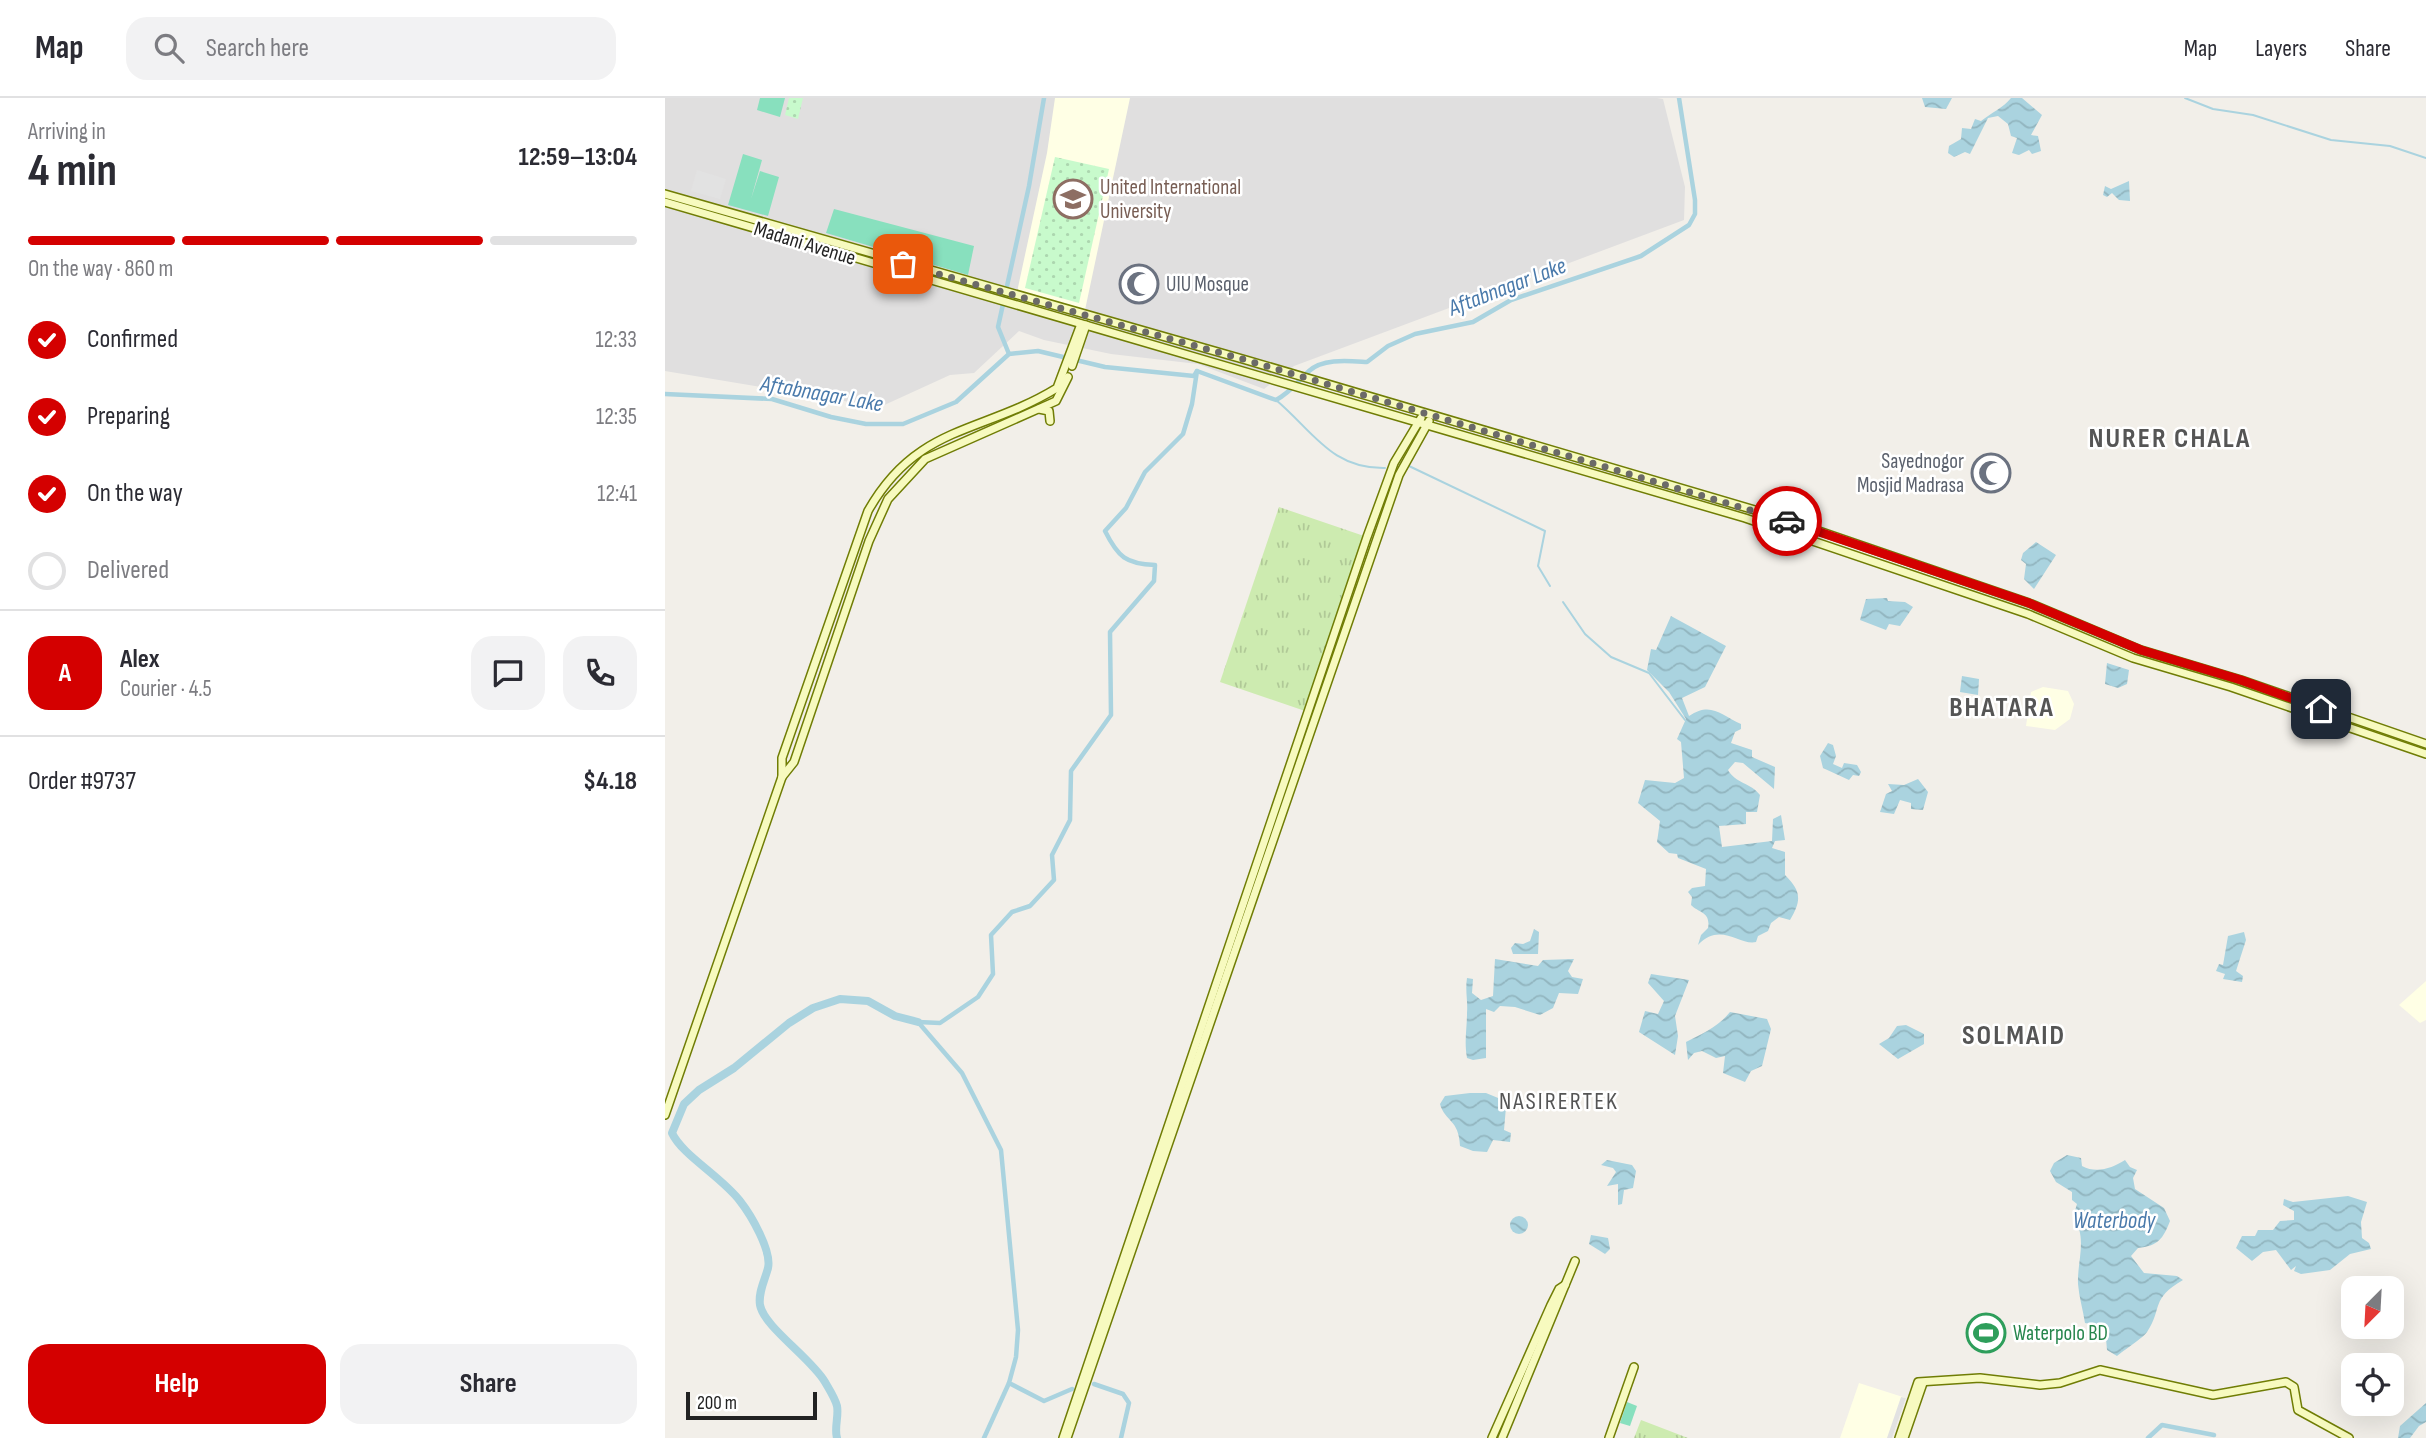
<!DOCTYPE html>
<html lang="en">
<head>
<meta charset="utf-8">
<style>
	:root { --surface:#fff; --page:#f2f2f3; --text:#2b2b33; --muted:#7c7c81; --line:#e1e1e2; --accent:#d40000 }
	body { margin:0; font-family:"Sofia Sans Condensed",sans-serif; background:var(--page); color:var(--text); height:100vh; display:flex; flex-direction:column; font-size:26px; white-space:nowrap }
	* { box-sizing:border-box; margin:0 }
	p { font-size:23px; color:var(--muted) }
	.icon { flex:none; width:38px; height:38px; fill:none; stroke:currentColor; stroke-width:2; stroke-linecap:round; stroke-linejoin:round }
	.map { position:relative; flex:1; overflow:hidden }
	.details { display:flex; flex-direction:column; background:var(--surface); width:665px }
	.details>* { flex:none }
	.needle { width:46px; rotate:204deg }
	.controls { position:absolute; left:1676px; top:1178px; display:grid; gap:14px }
	.controls a { display:grid; place-items:center; width:63px; height:63px; border-radius:14px; background:var(--surface); box-shadow:0 7px 28px #0002; font-size:35px }
	.scale { position:absolute; left:21px; bottom:18px; width:131px; box-sizing:border-box; padding-left:7px; border:4px solid #222; border-top:0; font-size:19px; line-height:24px; white-space:nowrap; color:#222; -webkit-text-stroke:5px #fff; paint-order:stroke }
	.pin { position:absolute; display:grid; place-items:center; width:60px; height:60px; color:#fff; margin:-30px; border-radius:14px; box-shadow:0 4px 10px #0006 }
	.courier { position:absolute; display:grid; place-items:center; width:70px; height:70px; margin:-35px; border:5px solid #d40000; border-radius:50%; background:#fff; color:#222; box-shadow:0 2px 9px #0007 }
	.head em { font-style:normal; font-weight:700 }
	.head div { display:flex; flex-direction:column-reverse }
	.head { display:flex; align-items:center; justify-content:space-between; height:119px; padding:0 28px }
	h1 { font-size:46px; font-weight:700; line-height:52px }
	.bar { display:grid; grid-template-columns:repeat(4,1fr); gap:10px 7px; align-content:center; height:84px; padding:0 28px }
	.bar i { height:9px; border-radius:5px; background:var(--line) }
	.bar .selected { background:var(--accent) }
	.bar p { grid-column:span 4 }
	.line { display:flex; align-items:center; gap:18px; padding:0 28px; border-top:2px solid var(--line) }
	.line div { flex:1 }
	.round { display:grid; place-items:center; flex:none; width:74px; height:74px; border-radius:21px; background:var(--page) }
	ol { padding:0 28px; list-style:none }
	li { display:flex; align-items:center; gap:21px; height:77px }
	li p { margin-inline-start:auto }
	li .icon { padding:7px; border-radius:50%; background:var(--accent); color:#fff; stroke-width:4 }
	li:last-child { color:var(--muted) }
	li i { width:38px; height:38px; border:4px solid var(--line); border-radius:50% }
	.button { display:flex; gap:14px; margin-top:auto; padding:14px 28px }
	.button a { flex:1; height:80px; border-radius:21px; background:var(--accent); color:#fff; font-size:28px; font-weight:700; line-height:80px; text-align:center }
	.button a+a { background:var(--page); color:var(--text) }
	header { display:flex; align-items:center; gap:42px; box-sizing:border-box; height:98px; padding:0 35px; background:var(--surface); border-bottom:2px solid var(--line) }
	header strong { font-size:33px }
	nav { display:flex; gap:38px; margin-inline-start:auto; font-size:24px }
	.search { width:490px; height:63px; background:var(--page); display:flex; align-items:center; gap:18px; box-sizing:border-box; padding:0 24px; border-radius:21px; color:var(--muted); font-size:26px }
	main { display:flex; flex:1; min-height:0 }
	.map>svg:first-child { display:block }
	.residential { fill:#e0dfdf }
	.education { fill:#ffffe5 }
	.grass { fill:url(#grass-tufts) }
	.park { fill:url(#park-dots) }
	.pitch { fill:#88e0be }
	.parking { fill:#e2e2e2 }
	.water { fill:url(#water-waves) }
	.lines { fill:none; stroke-linecap:round; stroke-linejoin:round }
	.stream { stroke:#aad3df; stroke-width:2 }
	.canal { stroke:#aad3df; stroke-width:4.5 }
	.river { stroke:#aad3df; stroke-width:8 }
	.secondary-casing { stroke:#707d05; stroke-width:10 }
	.secondary { stroke:#f7fabf; stroke-width:7 }
	.done { stroke:#6b6a68; stroke-width:7; stroke-dasharray:0 12.6 }
	.route { stroke:#d40000; stroke-width:9 }
	.labels { text-anchor:middle; stroke-width:5; stroke-linejoin:round; paint-order:stroke }
	.education-label { font-size:21px; fill:#785e54; stroke:#fff; text-anchor:start }
	.street-label { font-size:21px; fill:#222; stroke:#fff }
	.worship-label { font-size:21px; fill:#5b616d; stroke:#fff; text-anchor:start }
	.leisure-label { font-size:21px; fill:#27864d; stroke:#fff; text-anchor:start }
	.water-label { font-size:23px; font-style:italic; fill:#4a7aab; stroke:#fff }
	.quarter-label { font-size:24px; letter-spacing:2px; fill:#555; stroke:#fff }
	.district-label { font-size:28px; font-weight:bold; letter-spacing:2px; fill:#555; stroke:#fff }
</style>
</head>
<body>
<header>
<strong>Map</strong>
<div class="search"><svg class="icon" aria-label="search" viewBox="0 0 24 24"><circle cx="10" cy="10" r="6"/><path d="M15 15l6 6"/></svg>Search here</div>
<nav><a>Map</a><a>Layers</a><a>Share</a></nav>
</header>
<main>
<section class="details">
<div class="head"><div><h1>4 min</h1><p>Arriving in</p></div><em>12:59–13:04</em></div>
<div class="bar"><i class="selected"></i><i class="selected"></i><i class="selected"></i><i></i><p>On the way · 860 m</p></div>
<ol>
<li><svg class="icon" aria-label="check" viewBox="0 0 24 24"><path d="M5 12l5 5 9-10"/></svg>Confirmed<p>12:33</p></li>
<li><svg class="icon" aria-label="check" viewBox="0 0 24 24"><path d="M5 12l5 5 9-10"/></svg>Preparing<p>12:35</p></li>
<li><svg class="icon" aria-label="check" viewBox="0 0 24 24"><path d="M5 12l5 5 9-10"/></svg>On the way<p>12:41</p></li>
<li><i></i>Delivered</li>
</ol>
<div class="line" style="height:126px"><b class="round" style="background:var(--accent);color:#fff">A</b><div><b>Alex</b><p>Courier · 4.5</p></div><a class="round"><svg class="icon" aria-label="chat" viewBox="0 0 24 24"><path d="M4 5h16v11H9l-5 4z"/></svg></a><a class="round"><svg class="icon" aria-label="phone" viewBox="0 0 24 24"><path d="M5 4h4l2 5-3 2q2 4 5 5l2-3 5 2v4C11 20 4 13 5 4z"/></svg></a></div>
<div class="line" style="height:91px"><div>Order #9737</div><b>$4.18</b></div>
<div class="button"><a>Help</a><a>Share</a></div>
</section>
<div class="map">
<svg width="1761" height="1340" viewBox="0 0 1761 1340">
	<defs>
		<pattern id="grass-tufts" width="24" height="20" patternUnits="userSpaceOnUse" patternTransform="scale(1.75)"><rect width="24" height="20" fill="#cdebb0"/><path d="M3 7l-1-3M5 7V3M7 7l1-3M15 17l-1-3M17 17v-4M19 17l1-3" fill="none" stroke="#b0c997"/></pattern>
		<pattern id="park-dots" width="8" height="8" patternUnits="userSpaceOnUse" patternTransform="scale(1.75)"><rect width="8" height="8" fill="#c8facc"/><path d="M2 2h.1M6 6h.1" fill="none" stroke="#acd6af" stroke-width="1.8" stroke-linecap="round"/></pattern>
		<pattern id="water-waves" width="16" height="10" patternUnits="userSpaceOnUse" patternTransform="scale(1.75)"><rect width="16" height="10" fill="#aad3df"/><path d="M0 5q4-4 8 0t8 0" fill="none" stroke="#92b5bf"/></pattern>
	</defs>
	<rect width="100%" height="100%" fill="#f2efe9"/>
	<path class="residential" d="M0,0H992L998,1L1020,89L1019,122L629,268L599,291L533,266L446,256L379,242L354,233L309,275L285,277L215,309L0,273Z"/>
	<g class="education">
		<path d="M390,0H465L420,212L352,194L382,55Z"/>
		<path d="M1378,589L1403,593L1409,606L1405,621L1390,632L1361,628L1366,594Z"/>
		<path d="M1761,883V922L1755,925L1734,907Z"/>
		<path d="M1194,1285L1241,1300L1227,1340H1175Z"/>
	</g>
	<g class="grass">
		<path d="M614,409L702,439L643,614L555,584Z"/>
		<path d="M976,1322L1023,1340H969Z"/>
	</g>
	<g class="park">
		<path d="M124,0H138L133,21L120,17Z"/>
		<path d="M390,59L444,71L414,205L360,190Z"/>
	</g>
	<g class="pitch">
		<path d="M95,0H120L115,19L92,12Z"/>
		<path d="M78,56L97,62L86,101L95,73L114,79L103,118L63,107Z"/>
		<path d="M169,111L309,148L303,177L161,135Z"/>
		<path d="M962,1304L972,1308L965,1328L955,1325Z"/>
	</g>
	<g class="parking">
		<path d="M32,72L61,81L55,101L26,93Z"/>
		<path d="M1236,1299L1241,1300L1227,1340H1222Z"/>
	</g>
	<g class="water">
		<path d="M1257,0H1287L1281,11L1260,9Z"/>
		<path d="M1346,0H1357L1377,17L1366,37L1373,38L1376,53L1367,56L1364,52L1354,57L1347,55L1352,40L1346,38L1343,26L1333,18L1323,20L1305,56L1300,54L1289,59L1283,55L1284,48L1296,41L1297,30L1306,31L1310,21L1316,23C1326,15 1338,10 1346,0Z"/>
		<path d="M1464,83L1465,103L1454,102L1447,95L1442,99L1438,97L1440,88L1446,91Z"/>
		<path d="M1371,444L1391,457L1369,491L1359,481L1361,466L1356,462L1358,455Z"/>
		<path d="M1222,500L1223,503L1240,504L1248,509L1235,528L1224,526L1221,532L1195,522L1201,501Z"/>
		<path d="M1006,518L1061,548L1040,589L1017,600L1024,618C1046,603 1056,617 1076,626V631L1070,634L1066,645L1087,652V659L1110,669L1109,691L1078,665L1070,664L1063,672C1070,685 1086,685 1095,697L1092,714H1081V726L1054,728L1057,749L1107,743L1108,721L1116,717L1120,742L1110,743L1107,750L1120,754V777C1136,793 1137,802 1125,822L1114,819L1106,825L1103,833L1093,838L1091,844C1075,848 1055,823 1033,847L1036,837L1043,830C1046,814 1034,815 1026,807L1027,799L1023,794L1027,790L1040,788L1041,771L1013,760L1012,756L1004,755L992,744L995,723L973,705L980,682L1010,685L1019,680L1016,644L1012,641L1021,621L1004,594L982,572L986,551L991,552Z"/>
		<path d="M1442,565L1464,572L1462,586L1453,590L1440,586Z"/>
		<path d="M1297,578L1314,581L1313,597L1295,594Z"/>
		<path d="M1163,645L1168,647L1171,658L1168,666L1177,670L1179,665L1192,667L1196,674L1194,678L1188,677L1184,682L1158,670L1155,658Z"/>
		<path d="M1253,681L1263,694L1258,712L1246,711V705L1235,702L1229,716L1215,714L1221,696L1227,693L1223,686L1239,687Z"/>
		<path d="M869,831L874,834L873,856H848L846,850L850,845L858,846L865,843Z"/>
		<path d="M1579,834L1581,842L1571,873L1578,878L1577,884L1558,881L1560,876L1551,873L1554,866L1558,867L1563,838Z"/>
		<path d="M830,861L873,868L878,862L909,861L903,873L907,879L918,881L913,896L894,895L888,910L875,917L850,909L835,908L829,914L821,911V960L808,962L802,960C799,943 802,931 802,915C803,903 800,893 802,880L808,881L807,895L816,902L828,898Z"/>
		<path d="M986,876L1024,882L1010,918L1013,938L1010,957L974,934L980,913L993,916L999,903L983,885Z"/>
		<path d="M1065,914L1102,921L1106,931L1097,968L1086,973L1080,984L1058,975L1060,958L1051,960L1037,953L1029,955L1023,962L1021,944C1037,936 1054,928 1065,914Z"/>
		<path d="M1241,927L1259,936V946L1233,961L1214,946L1224,940L1232,928Z"/>
		<path d="M805,995H821L838,1002L841,1009L839,1032L846,1035L845,1044L828,1042L822,1054L808,1053L795,1048C794,1021 780,1024 775,1006L780,998Z"/>
		<path d="M1402,1057L1416,1060L1417,1068C1432,1076 1447,1070 1460,1062L1465,1069L1472,1072L1468,1080L1470,1091L1499,1110L1505,1123C1498,1141 1493,1148 1473,1150L1466,1158L1479,1175L1512,1178L1518,1182C1485,1201 1498,1210 1482,1234C1479,1239 1458,1253 1452,1258L1442,1252L1440,1229L1420,1225C1418,1212 1414,1199 1413,1186C1412,1163 1423,1139 1408,1119L1412,1106L1407,1102V1094L1391,1084L1385,1073L1389,1065Z"/>
		<path d="M942,1062L967,1067L971,1073L968,1090L959,1092L957,1106L953,1107V1086L942,1088L951,1074L948,1070L936,1067Z"/>
		<path d="M1683,1098L1702,1104L1696,1124L1697,1140L1704,1145L1706,1151L1685,1156L1665,1172L1636,1176L1629,1173L1631,1168L1626,1172L1611,1152L1598,1154L1587,1163L1571,1150L1577,1138H1590L1593,1132H1608L1615,1123L1629,1122V1113L1618,1107L1619,1101L1628,1104Z"/>
		<circle cx="854" cy="1127" r="9"/>
		<path d="M926,1137L943,1140L945,1151L940,1156L924,1146Z"/>
		<path d="M1761,1305V1324L1754,1328L1745,1340H1733L1735,1328Z"/>
	</g>
	<g class="lines">
		<g class="stream">
			<path d="M1520,0L1548,11L1588,17L1666,42L1725,48L1761,60"/>
			<path d="M611,302C648,333 666,371 720,370"/>
			<path d="M744,368L880,433L873,468L885,488"/>
			<path d="M898,504L920,536L946,559L984,575L1020,622"/>
		</g>
		<g class="canal">
			<path d="M344,256L333,229L364,88L379,0"/>
			<path d="M0,296L107,301L166,319L201,326H238L291,304L344,256L373,253L440,269L529,278L532,273L611,302C626,294 632,284 644,273C658,260 684,263 702,264L723,248L750,236L808,224L846,202L976,158L1024,127L1030,116V102L1014,0"/>
			<path d="M429,1286L458,1296L464,1305L456,1340"/>
			<path d="M407,1291L379,1303L344,1285L351,1259L353,1232L336,1052L297,975L253,924L275,925L313,899L328,876L326,837L347,814L365,808L389,782L387,757L405,722L406,673L446,617L445,534L489,483L490,467C461,466 453,459 440,433L461,410L480,374L518,336L527,306L532,273"/>
			<path d="M319,1340L344,1285"/>
			<path d="M1483,1340L1497,1327L1549,1337"/>
		</g>
		<path class="river" d="M172,1340C169,1330 174,1318 172,1308C170,1300 164,1291 160,1284C146,1260 99,1229 95,1207C93,1194 100,1182 103,1170C107,1153 86,1117 75,1103C57,1079 17,1057 7,1035L19,1006L34,992L69,970L124,925L148,910L175,901L203,903L230,918L253,924"/>
		<defs>
			<g id="secondary">
				<path d="M0,96L581,262L1110,418L1364,505L1476,552L1576,582L1761,646"/>
				<path d="M0,104L1080,420L1363,516L1468,560L1566,589L1761,656"/>
				<path d="M407,268L421,227"/>
				<path d="M374,311L384,313L385,323"/>
				<path d="M117,679L129,664L204,443L223,401L260,361L391,303L403,279"/>
				<path d="M0,1017L117,679V660L203,413C252,326 317,336 392,290L416,226"/>
				<path d="M398,1340L702,439L729,365L756,320"/>
				<path d="M402,1340L734,377L764,323"/>
				<path d="M827,1340L886,1207L894,1191L900,1187"/>
				<path d="M837,1340L910,1163"/>
				<path d="M944,1340L969,1269"/>
				<path d="M1234,1340L1253,1284L1315,1280L1375,1287L1395,1285L1435,1272L1548,1297L1621,1284L1629,1289L1633,1312L1684,1340"/>
				<path d="M1239,1340L1258,1285"/>
			</g>
		</defs>
		<use href="#secondary" class="secondary-casing"/>
		<use href="#secondary" class="secondary"/>
	</g>
	<g class="lines">
		<path class="done" d="M238,166L581,262L1122,423"/>
		<path class="route" d="M1122,423L1364,505L1476,552L1576,582L1656,611"/>
	</g>
	<defs>
		<symbol id="university-ring" viewBox="-11 -11 22 22"><circle r="9.5" fill="#fff" stroke="#8d6e63" stroke-width="1.5"/><path d="M0-5L7-2L0 1L-7-2ZM-4 1L0 2.5L4 1V4Q0 6-4 4Z" fill="#8d6e63"/></symbol>
		<symbol id="mosque-ring" viewBox="-11 -11 22 22"><circle r="9.5" fill="#fff" stroke="#6b7280" stroke-width="1.5"/><path d="M3.5-4.9A6 6 0 1 0 3.5 4.9A5 5 0 1 1 3.5-4.9Z" fill="#6b7280"/></symbol>
		<symbol id="stadium-ring" viewBox="-11 -11 22 22"><circle r="9.5" fill="#fff" stroke="#2e9e5b" stroke-width="1.5"/><path d="M0-5a6.5 5 0 1 0 0 10a6.5 5 0 1 0 0-10ZM-3.5-1.8h7v3.6h-7Z" fill="#2e9e5b"/></symbol>
	</defs>
	<g fill-rule="evenodd">
		<use href="#university-ring" x="386" y="79" width="44" height="44"/>
		<use href="#mosque-ring" x="452" y="164" width="44" height="44"/>
		<use href="#mosque-ring" x="1304" y="353" width="44" height="44"/>
		<use href="#stadium-ring" x="1299" y="1213" width="44" height="44"/>
	</g>
	<g class="labels">
		<g class="education-label">
			<text x="435" y="96">United International<tspan x="435" dy="24">University</tspan></text>
		</g>
		<g class="street-label">
			<text transform="translate(140 145) rotate(17)" y="7">Madani Avenue</text>
		</g>
		<g class="worship-label">
			<text x="501" y="193">UIU Mosque</text>
			<text x="1299" y="370" text-anchor="end">Sayednogor<tspan x="1299" dy="24">Mosjid Madrasa</tspan></text>
		</g>
		<g class="leisure-label">
			<text x="1348" y="1242">Waterpolo BD</text>
		</g>
		<g class="water-label">
			<text transform="translate(842 188) rotate(-21)" y="8">Aftabnagar Lake</text>
			<text transform="translate(157 295) rotate(10)" y="8">Aftabnagar Lake</text>
			<text x="1449" y="1130">Waterbody</text>
		</g>
		<g class="quarter-label">
			<text x="894" y="1011">NASIRERTEK</text>
		</g>
		<g class="district-label">
			<text x="1505" y="349">NURER CHALA</text>
			<text x="1337" y="618">BHATARA</text>
			<text x="1349" y="946">SOLMAID</text>
		</g>
	</g>
</svg>
<div class="controls">
<a><svg class="needle" viewBox="-14 -14 28 28"><path d="M0-13l5 13h-10z" fill="#e53935"/><path d="M0 13l5-13h-10z" fill="#7c7c81"/></svg></a>
<a><svg class="icon" aria-label="locate" viewBox="0 0 24 24"><circle cx="12" cy="12" r="6"/><path d="M12 2v4M12 18v4M2 12h4M18 12h4"/></svg></a>
</div>
<div class="scale">200 m</div>
<div class="pin" style="left:238px;top:166px;background:#ea580c"><svg class="icon" aria-label="bag" viewBox="0 0 24 24"><path d="M5 8h14l-1 12H6zM9 8a3 3 0 0 1 6 0"/></svg></div>
<div class="pin" style="left:1656px;top:611px;background:#1f2937"><svg class="icon" aria-label="home" viewBox="0 0 24 24"><path d="M3 11l9-7 9 7M6 9v11h12V9"/></svg></div>
<div class="courier" style="left:1122px;top:423px"><svg class="icon" aria-label="car" viewBox="0 0 24 24"><path d="M5 17H2v-5l4-1 3-4h7l3 4 3 1v5h-3M9 17h6M6 11h13"/><circle cx="7" cy="17" r="2"/><circle cx="17" cy="17" r="2"/></svg></div>
</div>
</main>
</body>
</html>
